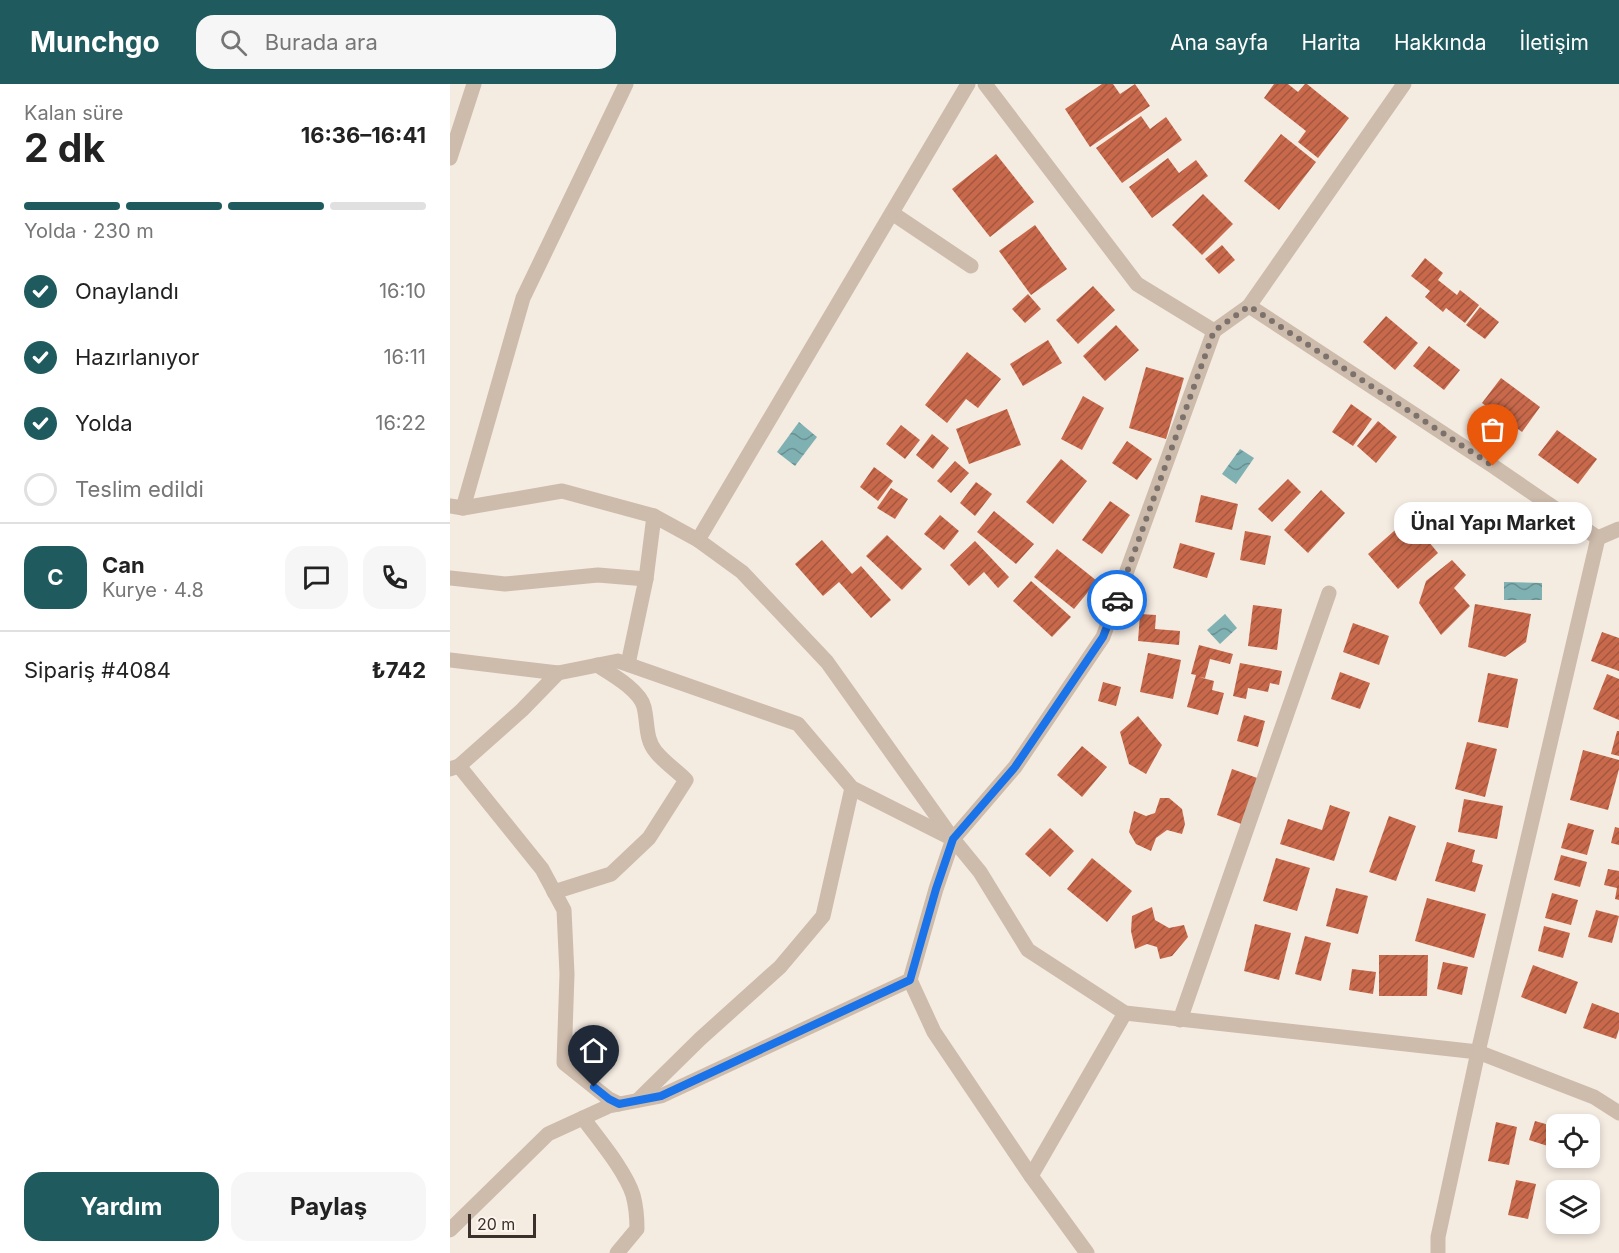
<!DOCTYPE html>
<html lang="tr">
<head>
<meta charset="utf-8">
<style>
	:root { --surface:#fff; --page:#f6f6f6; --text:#222; --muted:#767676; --line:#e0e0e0; --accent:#1f5a5e }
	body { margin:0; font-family:Inter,sans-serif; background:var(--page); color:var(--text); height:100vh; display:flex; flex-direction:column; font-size:22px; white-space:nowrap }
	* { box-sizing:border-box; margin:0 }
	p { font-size:20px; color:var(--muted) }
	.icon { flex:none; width:33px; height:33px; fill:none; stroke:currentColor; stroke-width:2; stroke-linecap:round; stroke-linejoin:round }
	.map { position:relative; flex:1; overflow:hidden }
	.drawer { display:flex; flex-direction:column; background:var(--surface); width:450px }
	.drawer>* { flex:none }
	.fabs { position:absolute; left:1096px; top:1030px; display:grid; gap:12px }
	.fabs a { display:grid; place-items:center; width:54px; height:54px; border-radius:12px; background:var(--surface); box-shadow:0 3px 9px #0003; font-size:30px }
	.scale { position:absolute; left:18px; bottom:15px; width:68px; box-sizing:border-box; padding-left:6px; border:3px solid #3b302b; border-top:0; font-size:16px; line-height:21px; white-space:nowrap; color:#3b302b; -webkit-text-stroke:4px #fbf5ee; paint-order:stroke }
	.pin { position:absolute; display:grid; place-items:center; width:51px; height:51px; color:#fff; margin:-62px -26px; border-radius:50% 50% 50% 0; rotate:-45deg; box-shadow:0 0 6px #0007 }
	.pin .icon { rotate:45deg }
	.courier { position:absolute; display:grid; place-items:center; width:60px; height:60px; margin:-30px; border:4px solid #1a73e8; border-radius:50%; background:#fff; color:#222; box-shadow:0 2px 8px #0007 }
	.bubble { position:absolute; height:42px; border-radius:18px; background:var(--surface); box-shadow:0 3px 9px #0003; font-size:20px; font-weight:700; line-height:42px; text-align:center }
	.overview em { font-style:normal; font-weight:700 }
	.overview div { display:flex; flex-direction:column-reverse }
	.overview { display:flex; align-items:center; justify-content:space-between; height:102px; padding:0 24px }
	h1 { font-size:39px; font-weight:700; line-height:45px }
	.bar { display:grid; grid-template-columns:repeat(4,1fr); gap:9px 6px; align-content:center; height:72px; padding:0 24px }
	.bar i { height:8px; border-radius:4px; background:var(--line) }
	.bar .selected { background:var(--accent) }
	.bar p { grid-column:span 4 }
	.line { display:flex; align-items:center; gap:15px; padding:0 24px; border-top:2px solid var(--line) }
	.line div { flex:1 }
	.round { display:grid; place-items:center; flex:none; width:63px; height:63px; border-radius:18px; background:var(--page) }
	ol { padding:0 24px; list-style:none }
	li { display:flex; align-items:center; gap:18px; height:66px }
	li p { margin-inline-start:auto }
	li .icon { padding:6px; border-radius:50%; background:var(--accent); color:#fff; stroke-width:4 }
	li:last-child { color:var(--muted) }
	li i { width:33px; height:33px; border:3px solid var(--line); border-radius:50% }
	.action { display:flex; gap:12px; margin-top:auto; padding:12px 24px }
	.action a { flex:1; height:69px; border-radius:18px; background:var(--accent); color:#fff; font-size:24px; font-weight:700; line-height:69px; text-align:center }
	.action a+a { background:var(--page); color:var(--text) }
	header { display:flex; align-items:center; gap:36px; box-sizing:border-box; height:84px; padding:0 30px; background:var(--accent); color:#fff }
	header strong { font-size:28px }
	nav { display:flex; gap:33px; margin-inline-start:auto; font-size:21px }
	.search { width:420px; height:54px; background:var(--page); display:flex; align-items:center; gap:15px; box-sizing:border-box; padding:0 21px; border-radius:18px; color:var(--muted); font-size:22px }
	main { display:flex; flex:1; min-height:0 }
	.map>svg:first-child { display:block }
	.water { fill:url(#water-waves) }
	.building { fill:url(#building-hatch) }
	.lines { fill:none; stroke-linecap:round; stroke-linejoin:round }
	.minor { stroke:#cdbbac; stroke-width:15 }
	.done { stroke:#7c716b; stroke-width:6; stroke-dasharray:0 10.8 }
	.route { stroke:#1a73e8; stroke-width:8 }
</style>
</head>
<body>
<header>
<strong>Munchgo</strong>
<div class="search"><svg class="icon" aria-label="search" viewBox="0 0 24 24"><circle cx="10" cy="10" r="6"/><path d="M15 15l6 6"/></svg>Burada ara</div>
<nav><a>Ana sayfa</a><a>Harita</a><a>Hakkında</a><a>İletişim</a></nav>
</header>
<main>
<section class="drawer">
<div class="overview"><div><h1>2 dk</h1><p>Kalan süre</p></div><em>16:36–16:41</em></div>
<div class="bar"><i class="selected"></i><i class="selected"></i><i class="selected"></i><i></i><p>Yolda · 230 m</p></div>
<ol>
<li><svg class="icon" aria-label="check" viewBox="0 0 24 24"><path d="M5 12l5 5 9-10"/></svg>Onaylandı<p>16:10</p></li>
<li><svg class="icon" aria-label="check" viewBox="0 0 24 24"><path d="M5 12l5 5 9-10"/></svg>Hazırlanıyor<p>16:11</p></li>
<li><svg class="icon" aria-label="check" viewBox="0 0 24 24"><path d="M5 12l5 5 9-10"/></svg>Yolda<p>16:22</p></li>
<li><i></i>Teslim edildi</li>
</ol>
<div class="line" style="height:108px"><b class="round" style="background:var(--accent);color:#fff">C</b><div><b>Can</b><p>Kurye · 4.8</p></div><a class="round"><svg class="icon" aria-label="chat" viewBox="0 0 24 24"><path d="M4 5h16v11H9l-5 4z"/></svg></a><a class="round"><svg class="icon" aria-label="phone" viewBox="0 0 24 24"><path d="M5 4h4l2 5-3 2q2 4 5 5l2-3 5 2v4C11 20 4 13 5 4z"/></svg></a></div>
<div class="line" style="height:78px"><div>Sipariş #4084</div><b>₺742</b></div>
<div class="action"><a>Yardım</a><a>Paylaş</a></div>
</section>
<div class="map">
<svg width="1169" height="1169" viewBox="0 0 1169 1169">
	<defs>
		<pattern id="water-waves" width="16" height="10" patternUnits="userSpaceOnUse" patternTransform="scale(1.5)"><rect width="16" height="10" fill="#7fb0b2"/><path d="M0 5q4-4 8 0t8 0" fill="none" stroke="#699091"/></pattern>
		<pattern id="building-hatch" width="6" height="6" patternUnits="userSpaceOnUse" patternTransform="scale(1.5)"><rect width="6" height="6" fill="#c8694b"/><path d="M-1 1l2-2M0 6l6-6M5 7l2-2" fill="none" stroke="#a4573f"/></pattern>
	</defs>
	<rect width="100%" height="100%" fill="#f4ebe1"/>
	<g class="water">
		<path d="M349,338L367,353L345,382L327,368Z"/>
		<path d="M790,365L804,374L786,400L772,390Z"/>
		<path d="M1054,498L1092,499V516H1054Z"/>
		<path d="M775,530L787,544L770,560L757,546Z"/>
	</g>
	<g class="building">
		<path d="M652,0H663L670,10L685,0L700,22L640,63L615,25Z"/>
		<path d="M824,0H838L848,8L855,0H857L899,34L868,74L848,58L856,47L814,14Z"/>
		<path d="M691,32L700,45L716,33L732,56L672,99L646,64Z"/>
		<path d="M831,50L866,78L829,126L794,97Z"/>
		<path d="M546,70L584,118L540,153L502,105Z"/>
		<path d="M718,74L729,89L746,76L758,92L702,134L679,103Z"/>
		<path d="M753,110L783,140L752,171L722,141Z"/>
		<path d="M585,141L617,185L581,211L549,167Z"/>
		<path d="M772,161L785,176L769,190L755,175Z"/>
		<path d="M975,174L993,189L988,196L1007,211L1010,206L1029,221L1015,239L996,224L993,228L975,213L980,207L961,192Z"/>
		<path d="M643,202L665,226L628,260L606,236Z"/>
		<path d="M578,210L591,225L575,239L562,225Z"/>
		<path d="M1030,223L1049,238L1035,255L1016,241Z"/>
		<path d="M936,232L968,259L945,286L913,258Z"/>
		<path d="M666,241L689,266L655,297L633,272Z"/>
		<path d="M598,256L612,279L573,302L560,280Z"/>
		<path d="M979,262L1010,286L994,306L963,282Z"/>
		<path d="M517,268L551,295L528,324L516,315L497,339L475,321Z"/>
		<path d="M696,283L734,294L716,355L679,344Z"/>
		<path d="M1051,294L1090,323L1072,348L1032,319Z"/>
		<path d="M633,312L654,324L632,366L611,355Z"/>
		<path d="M901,320L922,335L903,362L882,348Z"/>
		<path d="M557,325L571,361L519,380L506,345Z"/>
		<path d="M928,337L947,353L926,379L907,362Z"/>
		<path d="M451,341L470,356L455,375L436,360Z"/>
		<path d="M1107,346L1147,375L1128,400L1088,371Z"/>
		<path d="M482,350L499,364L483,385L466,371Z"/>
		<path d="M677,357L702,375L687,396L662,379Z"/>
		<path d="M611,375L637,397L603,440L576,418Z"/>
		<path d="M505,377L519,389L501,409L487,397Z"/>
		<path d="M424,383L443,397L428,417L410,403Z"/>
		<path d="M838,395L851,408L822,438L808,425Z"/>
		<path d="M526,398L542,410L525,432L510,419Z"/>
		<path d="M441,404L458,415L445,435L427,424Z"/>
		<path d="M871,406L895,429L858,469L834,446Z"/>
		<path d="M751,411L788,420L782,446L745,438Z"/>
		<path d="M660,417L680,431L652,470L632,456Z"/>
		<path d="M544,427L584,460L566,480L527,448Z"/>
		<path d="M490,431L509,447L494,466L474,450Z"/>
		<path d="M952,440L968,458L974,452L988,469L948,505L918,470Z"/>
		<path d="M795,447L821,452L815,481L790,476Z"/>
		<path d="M437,451L472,485L452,506L416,472Z"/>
		<path d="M372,456L402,490L411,482L441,516L421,534L389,498L373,512L345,480Z"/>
		<path d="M525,457L559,493L548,504L534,488L519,502L500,481Z"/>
		<path d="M730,459L765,469L757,494L723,484Z"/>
		<path d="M607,465L647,497L624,525L584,493Z"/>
		<path d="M1002,476L1016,491L1004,504L1020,522L991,551L969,519L976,497Z"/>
		<path d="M581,497L621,533L602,553L563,517Z"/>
		<path d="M1025,520L1081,530L1076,558L1055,573L1018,563Z"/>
		<path d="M803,521L832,525L827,566L798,562Z"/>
		<path d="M690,530L706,531L705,545L730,547L729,561L688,557Z"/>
		<path d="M903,539L939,552L929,581L893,568Z"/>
		<path d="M1152,548L1169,554V587L1141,577Z"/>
		<path d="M749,561L783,570L780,580L760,575L755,594L749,593L764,597L762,606L774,609L768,631L737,623L746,591L741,590Z"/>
		<path d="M698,569L731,576L723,615L690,608Z"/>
		<path d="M790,579L832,587L829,601L820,599L818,608L798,604L796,615L783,612Z"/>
		<path d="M890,588L920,599L910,625L881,615Z"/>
		<path d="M1038,589L1068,595L1058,644L1028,638Z"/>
		<path d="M1157,590L1169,595V636L1143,625Z"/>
		<path d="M653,598L671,603L666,622L648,617Z"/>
		<path d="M794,631L815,637L808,663L787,657Z"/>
		<path d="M688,632L712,661L696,690L679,680L670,648Z"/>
		<path d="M1167,647H1169V672L1161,670Z"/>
		<path d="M1017,658L1047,665L1035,713L1005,705Z"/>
		<path d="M632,662L657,683L632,713L607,691Z"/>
		<path d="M1133,666L1169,676V685L1158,726L1120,716Z"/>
		<path d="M782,685L810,695L794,741L767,731Z"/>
		<path d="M710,714H719L732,725L735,740L732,750L717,746L706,754L701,767L686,760L679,748L684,727L696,732L705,729Z"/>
		<path d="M1014,715L1053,722L1047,755L1008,748Z"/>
		<path d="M880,721L900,728L884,777L830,760L838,735L872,746Z"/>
		<path d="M939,732L966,742L946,797L919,788Z"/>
		<path d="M1118,739L1144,746L1137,771L1111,764Z"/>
		<path d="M1165,743L1169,744V761L1161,759Z"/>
		<path d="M600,744L624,767L600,793L575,770Z"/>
		<path d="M997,758L1025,766L1022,778L1033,781L1025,808L985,797Z"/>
		<path d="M1111,771L1137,778L1130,803L1104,796Z"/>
		<path d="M642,774L682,807L657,838L617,805Z"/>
		<path d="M826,774L860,784L847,827L813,817Z"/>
		<path d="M1158,785L1169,787V816L1165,815L1167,804L1154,801Z"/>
		<path d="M886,804L918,812L908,850L876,842Z"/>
		<path d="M1102,809L1128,816L1121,841L1095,834Z"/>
		<path d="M977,814L1036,830L1024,874L965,857Z"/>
		<path d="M702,823L705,836L719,844L734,841L738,853L722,872L710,875L707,863L697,860L685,865L681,847L682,832Z"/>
		<path d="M1146,826L1169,832L1162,859L1138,853Z"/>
		<path d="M805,840L841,849L829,896L794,887Z"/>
		<path d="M1094,842L1120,849L1113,874L1088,867Z"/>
		<path d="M855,852L881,859L871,897L845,890Z"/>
		<path d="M929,871H978L977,912H929Z"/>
		<path d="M993,878L1018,883L1012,911L987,905Z"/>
		<path d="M1083,881L1128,898L1116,930L1071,913Z"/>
		<path d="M902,885L926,888L923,910L899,906Z"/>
		<path d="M1142,919L1169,929V945L1166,955L1133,944Z"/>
		<path d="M1085,1037L1106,1043L1101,1063L1079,1056Z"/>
		<path d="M1046,1038L1067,1043L1059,1081L1038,1077Z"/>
		<path d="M1116,1074H1138L1136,1080Z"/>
		<path d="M1066,1096L1086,1100L1078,1135L1058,1131Z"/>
		<path d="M1106,1111L1107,1140H1118L1116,1149L1098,1145Z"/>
	</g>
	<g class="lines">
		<g class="minor">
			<path d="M535,0L687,200L764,247L799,222L1043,382L1148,454"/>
			<path d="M0,74L24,0"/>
			<path d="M442,129L521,182"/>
			<path d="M799,222L954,0"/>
			<path d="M0,422L13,424L112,407L204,432L248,456L292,488L377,578L503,755L530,788L578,866L675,929L1028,968L1144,1013L1169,1029"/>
			<path d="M13,424L73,214L176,0"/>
			<path d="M1148,454L1169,445"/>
			<path d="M248,456L518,0"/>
			<path d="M0,494L55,500L148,491L196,495"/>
			<path d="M0,576L108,589L168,577L348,640L402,704L501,754"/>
			<path d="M178,580L196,495L204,432"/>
			<path d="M9,682L92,785L114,826L117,890L114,979L159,1015L169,1020"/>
			<path d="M0,685L9,682L72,626L108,589"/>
			<path d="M104,808L161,790L199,754L236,696C227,687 214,678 206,668C195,655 198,639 194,623C190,606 161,590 147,581"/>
			<path d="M730,936L879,509"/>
			<path d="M188,1016L250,955L330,883L373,832L402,704"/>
			<path d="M133,1034C149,1056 175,1086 183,1111C186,1122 187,1133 187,1145L167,1169"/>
			<path d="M581,1092L675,929"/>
			<path d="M0,1146L98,1050L159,1022L211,1012L460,896"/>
			<path d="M637,1169L581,1092L484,948L460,896L486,805L503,755L565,683L653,553L764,247"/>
			<path d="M988,1169V1153L1028,968L1148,454"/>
		</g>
	</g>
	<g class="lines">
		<path class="done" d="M667,516L764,247L799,222L1043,382"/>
		<path class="route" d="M144,1003L159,1015L169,1020L211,1012L460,896L486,805L503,755L565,683L653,553L667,516"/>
	</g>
</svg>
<div class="fabs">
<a><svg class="icon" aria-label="locate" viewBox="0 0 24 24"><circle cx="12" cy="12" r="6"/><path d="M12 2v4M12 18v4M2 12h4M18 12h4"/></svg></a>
<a><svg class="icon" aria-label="layers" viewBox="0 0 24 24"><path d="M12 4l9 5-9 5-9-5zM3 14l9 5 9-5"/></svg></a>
</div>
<div class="scale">20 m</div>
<div class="pin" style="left:1043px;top:382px;background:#ea580c"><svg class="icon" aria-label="bag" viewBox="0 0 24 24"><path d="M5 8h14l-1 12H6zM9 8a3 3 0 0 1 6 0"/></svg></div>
<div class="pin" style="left:144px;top:1003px;background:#1f2937"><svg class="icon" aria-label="home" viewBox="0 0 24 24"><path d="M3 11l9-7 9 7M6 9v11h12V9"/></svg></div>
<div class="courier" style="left:667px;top:516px"><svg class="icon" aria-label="car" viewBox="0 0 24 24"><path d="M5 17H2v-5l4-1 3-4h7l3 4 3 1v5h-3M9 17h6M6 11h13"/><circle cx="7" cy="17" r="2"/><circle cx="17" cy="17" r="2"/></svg></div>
<div class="bubble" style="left:944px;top:418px;width:198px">Ünal Yapı Market</div>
</div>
</main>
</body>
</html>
